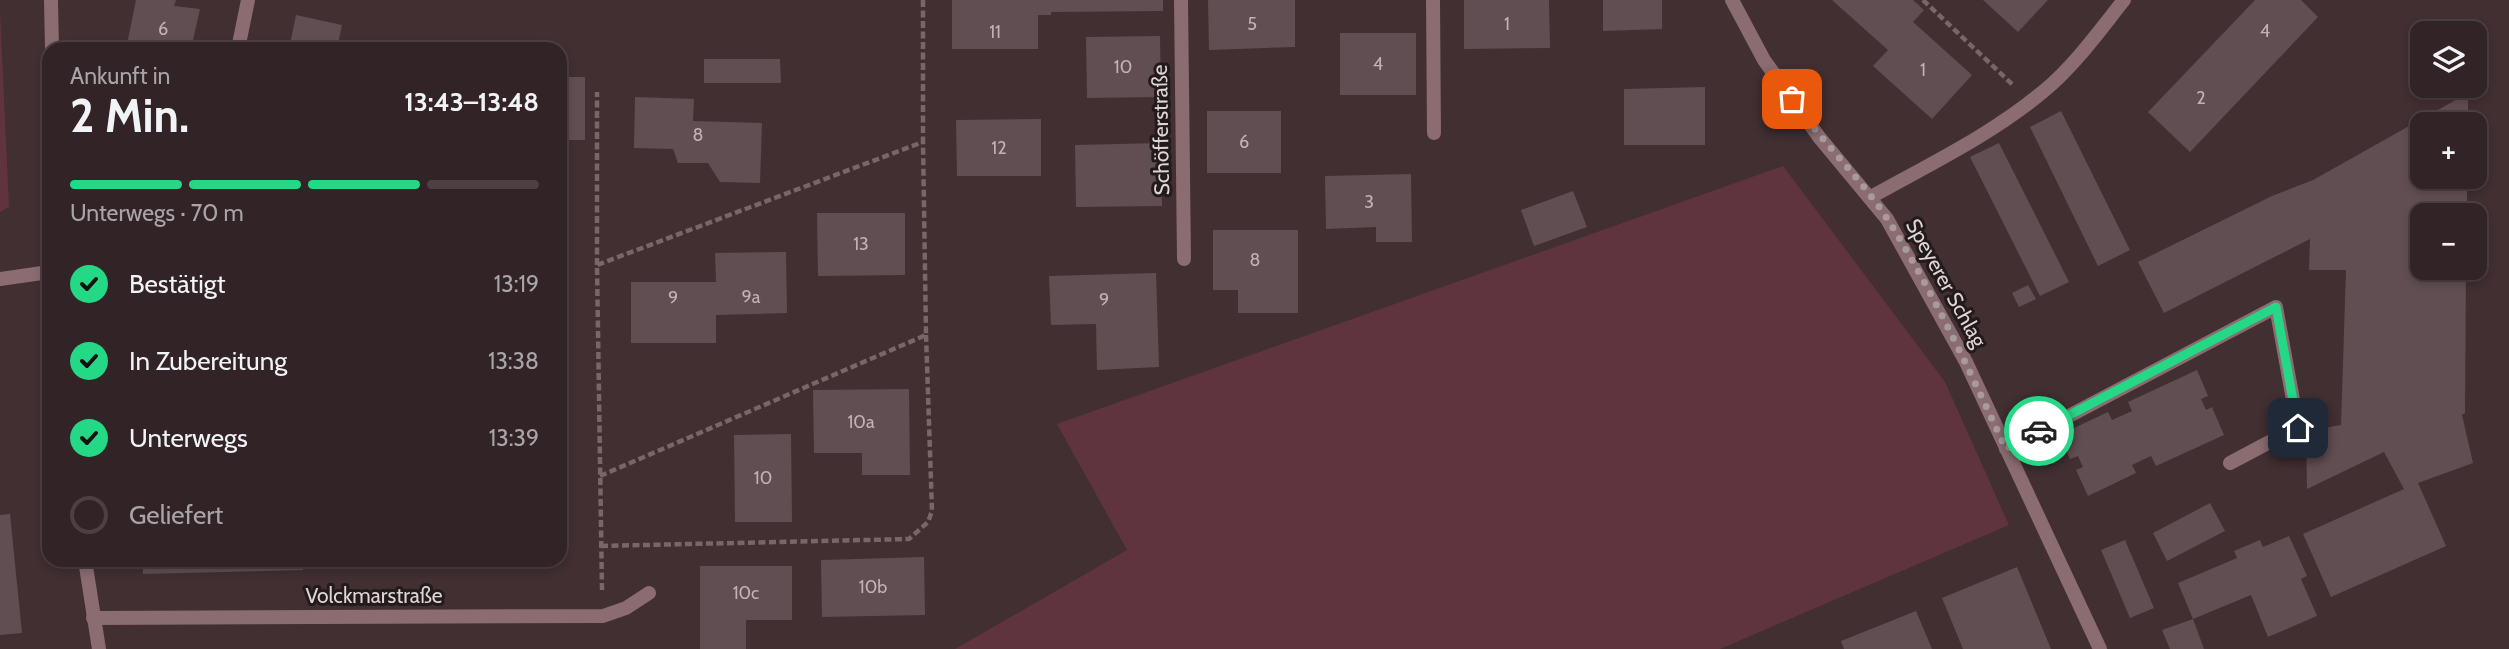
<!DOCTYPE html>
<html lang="de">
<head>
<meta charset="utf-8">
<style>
	:root { --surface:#312326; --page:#392b2e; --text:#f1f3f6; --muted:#a8a4a7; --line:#4c4043; --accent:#24d886 }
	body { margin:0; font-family:Cabin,sans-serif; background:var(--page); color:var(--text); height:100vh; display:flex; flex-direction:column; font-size:26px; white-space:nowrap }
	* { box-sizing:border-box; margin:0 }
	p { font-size:23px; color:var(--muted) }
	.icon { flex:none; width:38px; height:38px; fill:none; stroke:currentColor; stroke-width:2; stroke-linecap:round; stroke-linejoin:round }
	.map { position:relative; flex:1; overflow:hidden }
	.details { position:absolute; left:42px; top:42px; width:525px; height:525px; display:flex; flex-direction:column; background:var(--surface); border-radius:21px; box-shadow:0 4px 10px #0003,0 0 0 2px var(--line) }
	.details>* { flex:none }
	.controls { position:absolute; left:2410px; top:21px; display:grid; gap:14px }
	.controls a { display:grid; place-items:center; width:77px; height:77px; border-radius:14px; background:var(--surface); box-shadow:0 4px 10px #0003,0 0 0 2px var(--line); font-size:35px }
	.pin { position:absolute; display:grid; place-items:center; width:60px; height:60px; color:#fff; margin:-30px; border-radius:14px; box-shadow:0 4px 10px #0006 }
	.courier { position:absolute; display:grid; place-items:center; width:70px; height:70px; margin:-35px; border:5px solid #24d886; border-radius:50%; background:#fff; color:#222; box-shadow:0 2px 9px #0007 }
	.head em { font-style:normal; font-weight:800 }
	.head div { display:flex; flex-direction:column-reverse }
	.head { display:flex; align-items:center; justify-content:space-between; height:119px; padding:0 28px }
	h1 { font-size:46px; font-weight:800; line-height:52px }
	.bar { display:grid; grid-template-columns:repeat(4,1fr); gap:10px 7px; align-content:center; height:84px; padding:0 28px }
	.bar i { height:9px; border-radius:5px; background:var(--line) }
	.bar .current { background:var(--accent) }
	.bar p { grid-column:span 4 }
	ol { padding:0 28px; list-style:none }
	li { display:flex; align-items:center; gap:21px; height:77px }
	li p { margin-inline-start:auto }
	li .icon { padding:7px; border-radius:50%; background:var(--accent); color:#111; stroke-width:4 }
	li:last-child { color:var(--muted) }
	li i { width:38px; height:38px; border:4px solid var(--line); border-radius:50% }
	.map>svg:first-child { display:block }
	.green { fill:#60343e }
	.building { fill:#614e52 }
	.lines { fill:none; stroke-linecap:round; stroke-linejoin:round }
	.path { stroke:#77676a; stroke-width:4.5; stroke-dasharray:7 3.5; stroke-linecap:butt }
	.service { stroke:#8a6c71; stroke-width:14 }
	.minor { stroke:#8a6c71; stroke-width:14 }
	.tertiary { stroke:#8a6c71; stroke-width:14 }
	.done { stroke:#a89a9d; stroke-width:7; stroke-dasharray:0 12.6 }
	.route { stroke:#24d886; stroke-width:9 }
	.labels { text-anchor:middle; stroke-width:6; stroke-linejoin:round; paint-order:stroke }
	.number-label { font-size:18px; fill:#c0b2b5 }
	.street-label { font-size:21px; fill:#dfd4d6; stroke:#221a1b }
</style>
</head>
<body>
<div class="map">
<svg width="2509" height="649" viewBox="0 0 2509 649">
	<rect width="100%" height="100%" fill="#412f32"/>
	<g class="green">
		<path d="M0,11L9,207L0,212Z"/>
		<path d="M1783,166L1945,382L2009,525L1720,649H955L1127,550L1057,424Z"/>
	</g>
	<g class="building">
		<path d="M136,0H176L174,6L200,9L191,49H126Z"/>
		<path d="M952,0H1163V11L1051,12V15H1038V49H952Z"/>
		<path d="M1208,0H1295V47L1209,50Z"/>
		<path d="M1464,0H1549L1550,48L1464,49Z"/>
		<path d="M1603,0H1662V29L1603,31Z"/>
		<path d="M1832,0H1913L1924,10L1913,22L1972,75L1932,119L1873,66L1888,50Z"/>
		<path d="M1983,0H2048L2018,32Z"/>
		<path d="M2255,0H2301L2318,17L2190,152L2148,112Z"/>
		<path d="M296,15L342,25L337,49H289Z"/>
		<rect x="1340" y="33" width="76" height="62"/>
		<path d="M1160,36L1161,97L1087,98L1086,37Z"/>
		<path d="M704,59H780L781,83H704Z"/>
		<rect x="560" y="77" width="25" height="63"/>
		<path d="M1705,87V145H1624V89Z"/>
		<path d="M2468,93V124H2422V177H2467V215H2422V268H2466L2465,413L2462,415L2473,463L2418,483L2446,546L2331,597L2303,534L2404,489L2384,452L2307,489L2306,431L2341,425L2346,270H2309L2310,239L2164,313L2138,262L2272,196L2313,180Z"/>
		<path d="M635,97L694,99L693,121L762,123L760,183L720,182L708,163H678L673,149L634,148Z"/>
		<rect x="1207" y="111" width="74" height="62"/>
		<path d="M2061,111L2130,250L2098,266L2030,127Z"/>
		<path d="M1041,119V176H957L956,120Z"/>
		<path d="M1161,143L1162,206L1076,207L1075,145Z"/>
		<path d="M1999,143L2069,282L2040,296L1970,157Z"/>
		<path d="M1411,174L1412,242H1376V227L1326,229L1325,176Z"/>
		<path d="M1573,191L1587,227L1534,246L1521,210Z"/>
		<path d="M817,213H905V275L818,276Z"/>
		<path d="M1213,230H1298V313H1238V290H1213Z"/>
		<path d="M786,252L787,313L716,315V343H631V282H716L715,253Z"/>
		<path d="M1156,273L1159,367L1097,370L1096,324L1051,325L1049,276Z"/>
		<path d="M2028,285L2036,299L2019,307L2012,293Z"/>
		<path d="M2197,370L2208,396L2201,399L2206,410L2212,407L2224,435L2156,466L2151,456L2132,465L2136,473L2088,496L2076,470L2083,467L2078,456L2070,459L2059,435L2108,412L2112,420L2132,411L2128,402Z"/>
		<path d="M909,389L910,475H862V453H814L813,390Z"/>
		<path d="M791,434L792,522H735L734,435Z"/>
		<path d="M2210,503L2225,531L2167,561L2153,533Z"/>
		<path d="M10,514L22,633L0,635V515Z"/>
		<path d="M2289,536L2307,576L2301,579L2317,616L2268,637L2251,595L2193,619L2178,583L2237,558L2234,551L2260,540L2263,547Z"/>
		<path d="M2125,540L2154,608L2130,618L2101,550Z"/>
		<path d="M924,557L925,615L822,617L821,560Z"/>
		<path d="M143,560H303V570L143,574Z"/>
		<path d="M700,566H792V620H746V649H700Z"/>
		<path d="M2017,567L2051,649H1963L1942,598Z"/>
		<path d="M1916,611L1932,649H1844L1841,641Z"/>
		<path d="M2193,619L2204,649H2170L2162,630Z"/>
	</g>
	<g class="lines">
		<g class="path">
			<path d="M1923,0L2014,86"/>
			<path d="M597,265V92"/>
			<path d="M600,476L926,335L923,142"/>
			<path d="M601,546L909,539L928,522L932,511L926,335"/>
			<path d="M602,590L597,265L923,142V0"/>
		</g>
		<g class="service">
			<path d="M1181,0L1184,259"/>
			<path d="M1433,0L1434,133"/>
			<path d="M2006,449L2276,307L2298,427L2230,463"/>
		</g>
		<g class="minor">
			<path d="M1732,0L1764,60L1819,137L1887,219L1966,362L2100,649"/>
			<path d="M238,49L248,0"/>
			<path d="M1871,197C1930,164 1993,134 2045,90C2075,65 2100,30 2124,0"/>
			<path d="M0,279L49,272"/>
			<path d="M93,618L603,616L626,608L649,593"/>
		</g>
		<g class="tertiary">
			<path d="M51,0L52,49"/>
			<path d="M85,560L99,649"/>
		</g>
	</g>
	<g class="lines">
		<path class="done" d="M1792,99C1821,141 1860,177 1888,220C1934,293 1970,372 2006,449L2039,431"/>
		<path class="route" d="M2039,431L2276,307L2298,428"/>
	</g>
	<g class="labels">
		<g class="number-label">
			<text x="1252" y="30">5</text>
			<text x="1507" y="30">1</text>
			<text x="163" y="35">6</text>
			<text x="2265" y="37">4</text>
			<text x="995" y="38">11</text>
			<text x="1378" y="70">4</text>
			<text x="1123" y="73">10</text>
			<text x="1923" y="76">1</text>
			<text x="2201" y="104">2</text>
			<text x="698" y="141">8</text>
			<text x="1244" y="148">6</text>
			<text x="999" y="154">12</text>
			<text x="1369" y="208">3</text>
			<text x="861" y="250">13</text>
			<text x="1255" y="266">8</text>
			<text x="751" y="303">9a</text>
			<text x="673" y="304">9</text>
			<text x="1104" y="306">9</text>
			<text x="861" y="428">10a</text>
			<text x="763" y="484">10</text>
			<text x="873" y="593">10b</text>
			<text x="746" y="599">10c</text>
		</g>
		<g class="street-label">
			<text transform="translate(1161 130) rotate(-91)" y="7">Schöfferstraße</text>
			<text transform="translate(1946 283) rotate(61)" y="7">Speyerer Schlag</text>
			<text x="374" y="603">Volckmarstraße</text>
		</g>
	</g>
</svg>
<div class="controls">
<a><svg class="icon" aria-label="layers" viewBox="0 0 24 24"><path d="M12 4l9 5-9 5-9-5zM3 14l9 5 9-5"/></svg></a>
<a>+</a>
<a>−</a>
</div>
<div class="pin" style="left:1792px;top:99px;background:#ea580c"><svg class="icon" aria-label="bag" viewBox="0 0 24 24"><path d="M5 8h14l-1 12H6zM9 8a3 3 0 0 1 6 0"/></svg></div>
<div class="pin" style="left:2298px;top:428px;background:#1f2937"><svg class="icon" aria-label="home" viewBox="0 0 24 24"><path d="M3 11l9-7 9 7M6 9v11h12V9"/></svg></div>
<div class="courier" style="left:2039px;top:431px"><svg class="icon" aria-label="car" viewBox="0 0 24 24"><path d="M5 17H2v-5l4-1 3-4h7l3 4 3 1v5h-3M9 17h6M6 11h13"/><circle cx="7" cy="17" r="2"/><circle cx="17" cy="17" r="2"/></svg></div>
<section class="details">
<div class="head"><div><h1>2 Min.</h1><p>Ankunft in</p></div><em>13:43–13:48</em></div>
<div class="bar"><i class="current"></i><i class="current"></i><i class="current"></i><i></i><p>Unterwegs · 70 m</p></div>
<ol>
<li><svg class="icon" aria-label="check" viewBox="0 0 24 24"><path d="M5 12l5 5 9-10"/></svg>Bestätigt<p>13:19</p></li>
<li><svg class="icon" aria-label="check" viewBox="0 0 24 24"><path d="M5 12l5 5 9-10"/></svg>In Zubereitung<p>13:38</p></li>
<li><svg class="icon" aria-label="check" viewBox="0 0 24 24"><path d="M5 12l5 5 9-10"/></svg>Unterwegs<p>13:39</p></li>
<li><i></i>Geliefert</li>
</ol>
</section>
</div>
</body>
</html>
